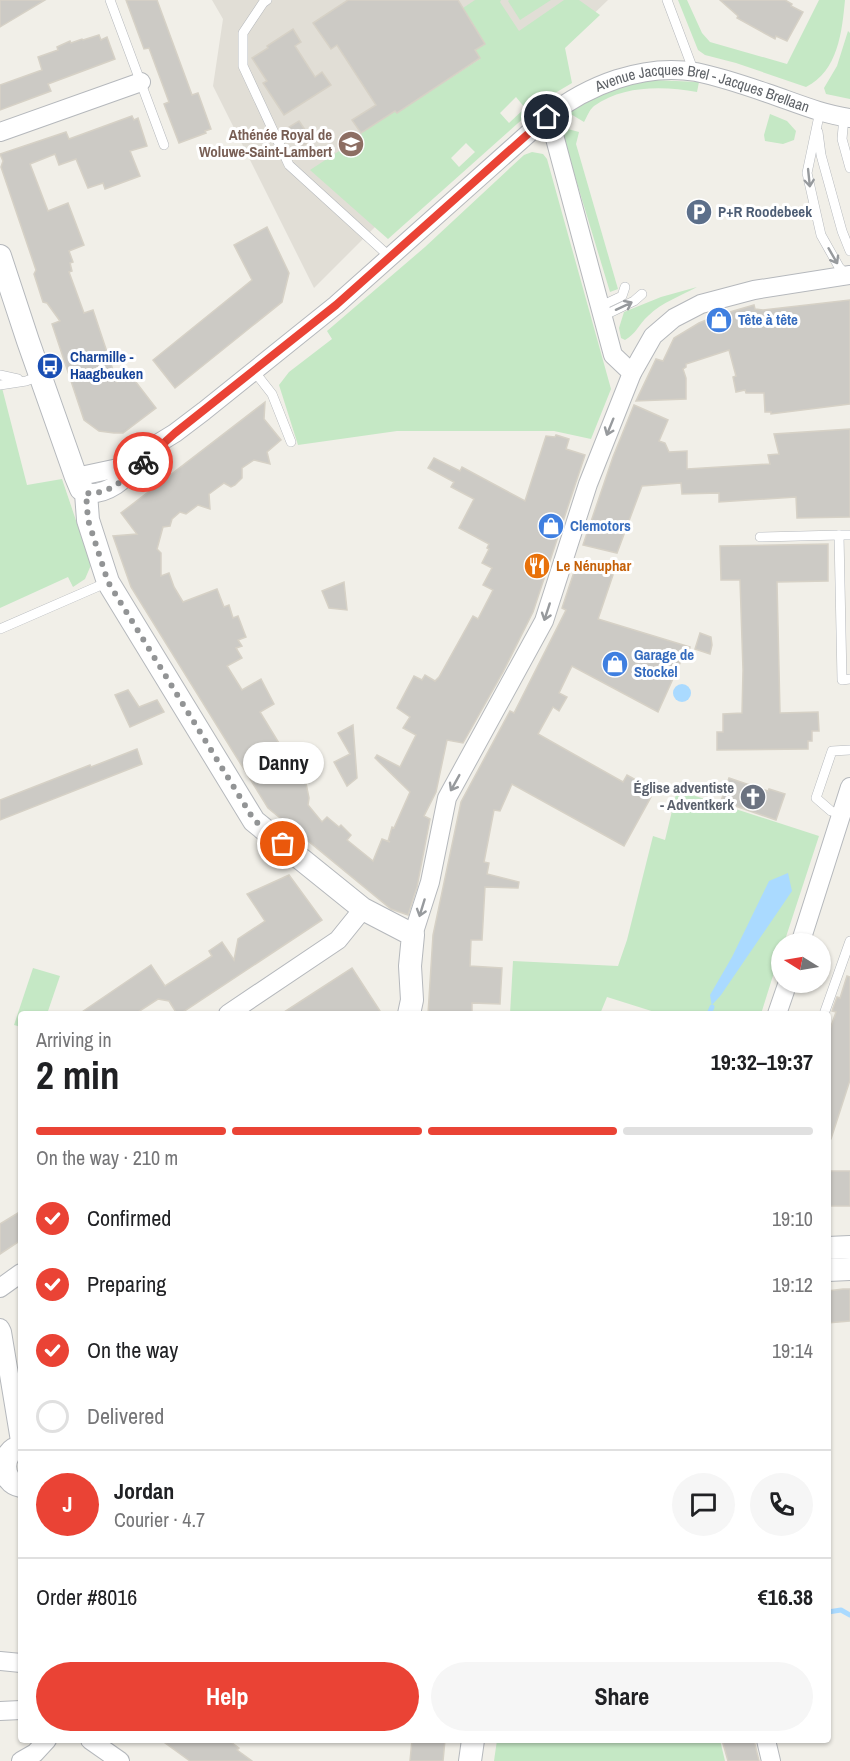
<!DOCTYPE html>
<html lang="en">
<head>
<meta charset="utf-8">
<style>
	:root { --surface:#fff; --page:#f6f6f6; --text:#202124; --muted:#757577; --line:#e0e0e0; --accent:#ea4335 }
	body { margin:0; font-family:"Archivo Narrow",sans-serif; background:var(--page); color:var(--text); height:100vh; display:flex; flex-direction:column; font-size:22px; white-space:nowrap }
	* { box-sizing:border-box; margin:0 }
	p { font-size:20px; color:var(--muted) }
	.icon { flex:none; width:33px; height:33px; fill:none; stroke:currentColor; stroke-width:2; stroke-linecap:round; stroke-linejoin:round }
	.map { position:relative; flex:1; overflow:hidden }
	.panel { position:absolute; left:18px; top:1011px; width:813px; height:732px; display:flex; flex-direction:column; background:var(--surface); border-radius:6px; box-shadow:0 2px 4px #0004 }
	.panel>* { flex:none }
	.needle { width:39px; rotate:281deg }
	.controls { position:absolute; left:771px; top:933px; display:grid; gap:12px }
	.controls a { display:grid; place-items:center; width:60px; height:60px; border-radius:50%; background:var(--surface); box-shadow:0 2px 4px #0004; font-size:30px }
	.pin { position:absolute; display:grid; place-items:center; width:51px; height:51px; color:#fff; margin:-26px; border:3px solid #fff; border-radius:50%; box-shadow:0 2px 6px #0007 }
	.courier { position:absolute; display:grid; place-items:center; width:60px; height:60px; margin:-30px; border:4px solid #ea4335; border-radius:50%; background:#fff; color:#222; box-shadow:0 2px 8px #0007 }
	.bubble { position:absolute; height:42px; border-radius:21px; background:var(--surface); box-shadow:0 2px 4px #0004; font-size:20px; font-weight:700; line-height:42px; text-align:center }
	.overview em { font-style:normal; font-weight:700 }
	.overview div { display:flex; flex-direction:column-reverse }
	.overview { display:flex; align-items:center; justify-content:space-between; height:102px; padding:0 18px }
	h1 { font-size:39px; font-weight:700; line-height:45px }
	.bar { display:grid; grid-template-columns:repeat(4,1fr); gap:9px 6px; align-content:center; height:72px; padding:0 18px }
	.bar i { height:8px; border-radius:4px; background:var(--line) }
	.bar .active { background:var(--accent) }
	.bar p { grid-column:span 4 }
	.line { display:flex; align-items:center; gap:15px; padding:0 18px; border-top:2px solid var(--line) }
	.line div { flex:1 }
	.round { display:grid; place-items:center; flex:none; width:63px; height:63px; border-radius:32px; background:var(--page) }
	ol { padding:0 18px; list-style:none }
	li { display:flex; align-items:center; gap:18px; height:66px }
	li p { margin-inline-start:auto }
	li .icon { padding:6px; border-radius:50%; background:var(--accent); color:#fff; stroke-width:4 }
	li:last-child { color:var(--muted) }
	li i { width:33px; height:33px; border:3px solid var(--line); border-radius:50% }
	.button { display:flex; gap:12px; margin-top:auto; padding:12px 18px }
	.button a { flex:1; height:69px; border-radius:36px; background:var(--accent); color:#fff; font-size:24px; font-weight:700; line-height:69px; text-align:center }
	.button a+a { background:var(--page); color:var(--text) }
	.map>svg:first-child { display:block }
	.education { fill:#e1ded6 }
	.green { fill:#c5e8c5; fill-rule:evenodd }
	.water { fill:#aadaff }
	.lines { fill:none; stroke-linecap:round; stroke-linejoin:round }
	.stream { stroke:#aadaff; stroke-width:5 }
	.building { fill:#cccac5; stroke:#d6d1c6; stroke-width:1.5 }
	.service-casing { stroke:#b5b8bc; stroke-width:10 }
	.minor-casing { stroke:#b5b8bc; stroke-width:20 }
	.tertiary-casing { stroke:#b5b8bc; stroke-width:24 }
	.service { stroke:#fff; stroke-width:9 }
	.minor { stroke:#fff; stroke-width:18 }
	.tertiary { stroke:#fff; stroke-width:22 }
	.oneway { stroke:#979a9d }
	.done { stroke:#929495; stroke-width:6; stroke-dasharray:0 10.8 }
	.route { stroke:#ea4335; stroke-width:8 }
	.labels { text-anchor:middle; stroke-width:6; stroke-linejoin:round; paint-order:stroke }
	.street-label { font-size:15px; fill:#5f6368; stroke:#fff }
	.education-label { font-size:15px; font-weight:bold; fill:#785e54; stroke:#fff; text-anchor:end }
	.service-label { font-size:15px; font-weight:bold; fill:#4e5e75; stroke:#fff; text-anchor:start }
	.shop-label { font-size:15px; font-weight:bold; fill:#366cbe; stroke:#fff; text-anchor:start }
	.transit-label { font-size:15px; font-weight:bold; fill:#164399; stroke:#fff; text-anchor:start }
	.food-label { font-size:15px; font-weight:bold; fill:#c56008; stroke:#fff; text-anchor:start }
	.worship-label { font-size:15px; font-weight:bold; fill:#5b616d; stroke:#fff; text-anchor:end }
</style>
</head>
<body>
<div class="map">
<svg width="850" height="1761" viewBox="0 0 850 1761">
	<rect width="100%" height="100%" fill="#f1efe8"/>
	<path class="education" d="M212,0H608L425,177L314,288L213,86L223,19Z"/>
	<g class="green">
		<path d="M475,0H501L500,2L519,31L564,0H579L600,15L565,48L572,83L545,99L388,239L310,170L362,136L361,133L381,120L391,105L397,113L480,59L475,50L485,43L463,8ZM516,97L525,108L509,123L500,113ZM466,143L475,152L459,167L451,158Z"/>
		<path d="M509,0H551L520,20L508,1Z"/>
		<path d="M678,0H687L702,33L710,42L787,64L819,0H845C842,32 838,71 806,87L736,63L705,55L698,50Z"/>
		<path d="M848,31L850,33V99L826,94L824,88L837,66Z"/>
		<path d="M653,80L699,82L697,92C664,86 623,85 594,106C589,110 587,117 584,122L569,113C590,92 625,85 653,80Z"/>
		<path d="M770,114L787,121L796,131L794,140L783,144L765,141L764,135Z"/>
		<path d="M564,128L579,132L576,144L618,289L610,292L564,140Z"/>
		<path d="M532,152L543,154L547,159L611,389L591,439L554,431H397L298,445L279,385L289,372L332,339L327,331L425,247L524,155Z"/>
		<path d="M697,287C681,296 662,302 648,316C639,324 636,334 625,340L621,338L619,328L624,312L661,297Z"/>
		<path d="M0,380L27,485L62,479L91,565L85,579L73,587L68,577L0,608Z"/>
		<path d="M677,790L819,836L784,943L782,944L781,950L761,1014H661L607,997L600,1014H510L513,961L618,966L627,940L653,836L665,840Z"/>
		<path d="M33,968L60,976L47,1014H21V1027L14,1025Z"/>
		<path d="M497,1740H720L725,1761H494Z"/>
	</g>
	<g class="water">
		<circle cx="682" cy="693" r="9"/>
		<path d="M788,873L792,891L721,995L712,1005V1007L710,995L732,957L769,881Z"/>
	</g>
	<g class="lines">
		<g class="stream">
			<path d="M709,1014L712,1007"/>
			<path d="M828,1612L841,1610L850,1615"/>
		</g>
	</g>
	<g class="building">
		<path d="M0,0H45L0,27Z"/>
		<path d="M126,0H157L192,95L198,93L211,129L205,131L206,133L179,143L164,104L169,102L149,48L144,49Z"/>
		<path d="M348,0H458L485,44L475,50L480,58L397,113L395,111L361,133L352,120L376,105L337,45L331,49L313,23Z"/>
		<path d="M720,0H785L792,4L791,6L803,12L787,41L776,36L775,39L737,18L738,16Z"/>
		<path d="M293,29L301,42L295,46L315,77L322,72L331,85L284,115L263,83L267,81L252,58L268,48L267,46Z"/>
		<path d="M99,35L101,40L107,37L115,59L48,84L51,91L0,110V85L42,70L38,57L58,50L57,47L70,41L71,43L82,39L83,40Z"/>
		<path d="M132,116L134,120L138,118L147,146L130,151L140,176L105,189L103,183L88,188L76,159L59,165L55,154L30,164L48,211L68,203L84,245L69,251L73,262L70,263L72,271L69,272L84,313L93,310L117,382L129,373L156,408L123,433H114L99,431L84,420L52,324L60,321L47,303L43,302L34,274L36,270L1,167L3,161L0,154L66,132L69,139Z"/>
		<path d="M299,121L312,140L299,148L286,129Z"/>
		<path d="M267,227L289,273L282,302L175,388L153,360L252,280L234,245Z"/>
		<path d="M850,300V404L771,414V412H765L764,393H746L745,390L736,392L733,377L736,376L729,350L686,364V367L683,369L686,378V399L636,401L656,359L663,361L674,338L699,323L716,316L754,305L755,309L763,310Z"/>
		<path d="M265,402L264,419L281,440L267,452L270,464L254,460L242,468V478L235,485L231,487L224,483L209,494L210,509L198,505L186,514L180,512L172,519L170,526L163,527L157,549L161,553V576L169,573L174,587L183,602L217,589L224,607L229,605L233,618L238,616L246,637L238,640L242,646L236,648L242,658L227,666L242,690L261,679L274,704L260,712L291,763L293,762L303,779L305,778L309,798L308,805L322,822L327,817L339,827L341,825L351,835L347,840L373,861L382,839L390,842L388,841L392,827L394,828L410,792L375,758L377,755L400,767L416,735L403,728L410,717L397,708L414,676L422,680L425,675L435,681L439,677L473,616L478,619L493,590L483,585L492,568L482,563L489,549L487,548L489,544L459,528L474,499L451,487L454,482L428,468L434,458L460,471L462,467L525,501L546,436L555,437L556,435L569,439L566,449L585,455L533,612L503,672L463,743L447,740L436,792L424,816L430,819L417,887L408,915L391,909L268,808L131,587L113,536L137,534L121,513Z"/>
		<path d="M634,405L668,420L659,441L665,443L669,452L687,451V469L770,464L768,455L779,454L774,434L850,429V517L797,518L796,497L719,502V493L682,494L681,483L642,486L617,553L583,545L613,457Z"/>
		<path d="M828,544V581L777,582L780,713L818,712L819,731H812V741H808V749L717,750V732H723V714L742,713L743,670L740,580H721L720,546Z"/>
		<path d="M577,563L613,575L598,619L690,647L686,662L681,661L658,712L572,666L559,693L567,697L559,711L553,707L538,734L623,782L627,775L647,786L644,793L651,797L624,846L512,784L500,811L494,810L484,862L489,863L487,874L519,882L518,888L485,887L482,940H471L470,966L502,968L500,1004L472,1003V1014H428L433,935L461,802L510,711L514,713L566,610L562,608Z"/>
		<path d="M344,582L347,610L329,608L322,591Z"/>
		<path d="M700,633L711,637L712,645L710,654L695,649Z"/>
		<path d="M128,690L139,707L157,700L164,712L130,727L115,695Z"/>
		<path d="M353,725L357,778L347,786L334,762L350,754L338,733Z"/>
		<path d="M137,749L142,764L0,820V800L90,765L91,767Z"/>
		<path d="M729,778L768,791L769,789L785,794L776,820L721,801Z"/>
		<path d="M289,875L322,920L180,1014H177L169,1001L158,999L135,1014H79L151,965L165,986L212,956L209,951L222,942L234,960L238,939L265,921L247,894Z"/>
		<path d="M352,968L382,1014H281L312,994Z"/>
		<path d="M847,976L850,977V1080L831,1139H828V1035L836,1012L832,1011L837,997L840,998Z"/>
		<rect x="828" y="1171" width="22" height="35"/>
		<path d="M21,1211V1240L0,1254V1224Z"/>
		<path d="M843,1289H850V1321L828,1323V1291Z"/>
		<path d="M161,1740H228L239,1748L237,1750L252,1761H190Z"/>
		<path d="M412,1740H445L443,1761H410Z"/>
		<path d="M722,1740H754L759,1761H728Z"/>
	</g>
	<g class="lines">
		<defs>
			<g id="service">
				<path d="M110,0L164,145"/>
				<path d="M267,0L263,3L243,33V66L289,165L390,257"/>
				<path d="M667,0L694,72"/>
				<path d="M820,111L807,173L821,235L839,267L847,276"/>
				<path d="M844,117L842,139L850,168"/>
				<path d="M818,132L821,155L842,231L850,251"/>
				<path d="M601,306L622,296L625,287"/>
				<path d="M603,316L634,301L642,294"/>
				<path d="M254,371L272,394L291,442"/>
				<path d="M0,375L18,379"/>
				<path d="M0,385L26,381L40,376"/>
				<path d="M850,535H839L842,680L850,679"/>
				<path d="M760,537L839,535"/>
				<path d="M0,629L108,582"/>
				<path d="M841,814L831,811L816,798L832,751L850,750"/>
				<path d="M824,1014L850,941"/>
			</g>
			<g id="minor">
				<path d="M547,117L553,131L613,355L632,373"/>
				<path d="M0,132L141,82"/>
				<path id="s1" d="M76,477L118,468L175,433L204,411L336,305L547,117C588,85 643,63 696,72C720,77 744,85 767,93C794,102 821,114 850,118"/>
				<path d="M86,493C108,496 126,478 140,464"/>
				<path d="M413,935L430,882L447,798L544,621L588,484L632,373L653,336L674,318L701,304L754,290L850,275"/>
				<path d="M800,944L850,787"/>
				<path d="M228,1014L338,940L363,909"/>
				<path d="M777,1014L788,982"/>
				<path d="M0,1288L21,1273"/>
				<path d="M0,1328L2,1332L21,1447"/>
				<path d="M0,1661L21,1663"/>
				<path d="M0,1711L21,1710"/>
				<path d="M90,1740L120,1761"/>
				<path d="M766,1740L771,1761"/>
				<path d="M21,1761L35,1753L47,1740"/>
			</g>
			<g id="tertiary">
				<path d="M0,256L28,341L76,477L81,489L86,493L88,520L108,582L254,821L363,909L413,935L410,966L412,1000L409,1014"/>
				<path d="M828,1248L850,1247"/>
				<path d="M828,1270L850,1269"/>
				<path d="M21,1447C0,1450 0,1483 21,1486"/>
				<path d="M470,1761L473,1740"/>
			</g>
		</defs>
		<use href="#service" class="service-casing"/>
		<use href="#minor" class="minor-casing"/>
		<use href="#tertiary" class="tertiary-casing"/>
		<use href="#service" class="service"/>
		<use href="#minor" class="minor"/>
		<use href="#tertiary" class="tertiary"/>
	</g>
	<defs><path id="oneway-shaft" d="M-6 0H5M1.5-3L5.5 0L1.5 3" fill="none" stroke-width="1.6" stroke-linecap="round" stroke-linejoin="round" transform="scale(1.5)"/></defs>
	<g class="oneway">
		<use href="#oneway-shaft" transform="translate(809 178) rotate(84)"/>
		<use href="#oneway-shaft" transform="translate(833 256) rotate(60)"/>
		<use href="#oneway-shaft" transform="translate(624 306) rotate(-25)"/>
		<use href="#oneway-shaft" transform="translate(610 427) rotate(112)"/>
		<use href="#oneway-shaft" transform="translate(547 612) rotate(108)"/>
		<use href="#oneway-shaft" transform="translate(455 783) rotate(119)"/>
		<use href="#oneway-shaft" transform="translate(422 908) rotate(107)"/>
	</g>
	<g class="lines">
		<path class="done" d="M143,462C128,476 109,496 86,493L88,520L108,582L254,820L283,844"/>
		<path class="route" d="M143,462L175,433L336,305L547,117"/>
	</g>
	<defs>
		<symbol id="school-disc" viewBox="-11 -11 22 22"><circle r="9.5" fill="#8d6e63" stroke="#fff"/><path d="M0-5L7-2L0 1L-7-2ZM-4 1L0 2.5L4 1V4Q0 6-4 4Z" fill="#fff"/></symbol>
		<symbol id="parking-disc" viewBox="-11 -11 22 22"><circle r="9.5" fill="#5c6f8a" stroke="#fff"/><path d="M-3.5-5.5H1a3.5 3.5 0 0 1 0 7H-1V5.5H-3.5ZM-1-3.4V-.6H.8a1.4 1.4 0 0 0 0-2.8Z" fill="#fff"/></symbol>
		<symbol id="shop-disc" viewBox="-11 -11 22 22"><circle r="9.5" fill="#3f7fe0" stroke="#fff"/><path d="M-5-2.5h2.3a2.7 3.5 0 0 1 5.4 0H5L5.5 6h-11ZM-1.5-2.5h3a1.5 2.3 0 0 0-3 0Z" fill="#fff"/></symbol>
		<symbol id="bus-disc" viewBox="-11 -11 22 22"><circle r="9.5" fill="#1a4fb4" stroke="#fff"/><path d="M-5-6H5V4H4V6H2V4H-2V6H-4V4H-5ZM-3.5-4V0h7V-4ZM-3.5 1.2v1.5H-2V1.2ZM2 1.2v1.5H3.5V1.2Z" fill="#fff"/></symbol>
		<symbol id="restaurant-disc" viewBox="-11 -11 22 22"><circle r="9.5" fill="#e8710a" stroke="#fff"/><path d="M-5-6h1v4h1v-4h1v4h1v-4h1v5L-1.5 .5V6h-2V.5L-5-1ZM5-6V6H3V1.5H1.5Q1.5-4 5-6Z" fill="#fff"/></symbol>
		<symbol id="church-disc" viewBox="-11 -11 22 22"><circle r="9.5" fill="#6b7280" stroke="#fff"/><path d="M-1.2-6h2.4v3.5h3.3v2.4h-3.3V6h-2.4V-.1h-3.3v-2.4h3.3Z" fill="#fff"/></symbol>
	</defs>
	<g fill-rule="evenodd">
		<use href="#school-disc" x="336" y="129" width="30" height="30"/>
		<use href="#parking-disc" x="684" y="197" width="30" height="30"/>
		<use href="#shop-disc" x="704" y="305" width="30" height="30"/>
		<use href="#bus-disc" x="35" y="351" width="30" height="30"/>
		<use href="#shop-disc" x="536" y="511" width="30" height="30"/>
		<use href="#restaurant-disc" x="522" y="551" width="30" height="30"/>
		<use href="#shop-disc" x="600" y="649" width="30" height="30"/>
		<use href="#church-disc" x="738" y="782" width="30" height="30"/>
	</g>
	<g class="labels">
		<g class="street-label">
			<text dy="5" stroke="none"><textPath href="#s1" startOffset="766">Avenue Jacques Brel - Jacques Brellaan</textPath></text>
		</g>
		<g class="education-label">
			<text x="332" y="140">Athénée Royal de<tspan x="332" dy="17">Woluwe-Saint-Lambert</tspan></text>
		</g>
		<g class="service-label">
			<text x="718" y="217">P+R Roodebeek</text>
		</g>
		<g class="shop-label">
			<text x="738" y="325">Tête à tête</text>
			<text x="570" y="531">Clemotors</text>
			<text x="634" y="660">Garage de<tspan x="634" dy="17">Stockel</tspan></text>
		</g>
		<g class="transit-label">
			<text x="70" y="362">Charmille -<tspan x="70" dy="17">Haagbeuken</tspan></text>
		</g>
		<g class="food-label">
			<text x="556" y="571">Le Nénuphar</text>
		</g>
		<g class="worship-label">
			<text x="734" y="793">Église adventiste<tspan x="734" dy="17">- Adventkerk</tspan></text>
		</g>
	</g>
</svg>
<div class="controls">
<a><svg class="needle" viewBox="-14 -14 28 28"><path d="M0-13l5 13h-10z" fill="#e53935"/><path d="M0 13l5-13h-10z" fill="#757577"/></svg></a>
</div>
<div class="pin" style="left:283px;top:844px;background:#ea580c"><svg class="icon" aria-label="bag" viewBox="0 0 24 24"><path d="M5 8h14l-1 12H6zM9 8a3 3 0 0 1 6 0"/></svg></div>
<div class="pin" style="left:547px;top:117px;background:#1f2937"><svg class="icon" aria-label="home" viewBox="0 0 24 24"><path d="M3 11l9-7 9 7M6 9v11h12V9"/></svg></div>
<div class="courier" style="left:143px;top:462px"><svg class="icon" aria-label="bike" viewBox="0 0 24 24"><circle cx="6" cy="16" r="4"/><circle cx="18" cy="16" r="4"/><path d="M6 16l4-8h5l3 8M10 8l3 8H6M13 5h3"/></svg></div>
<div class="bubble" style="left:243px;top:742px;width:81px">Danny</div>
<section class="panel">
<div class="overview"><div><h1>2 min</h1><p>Arriving in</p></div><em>19:32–19:37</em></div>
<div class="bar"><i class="active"></i><i class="active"></i><i class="active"></i><i></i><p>On the way · 210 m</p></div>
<ol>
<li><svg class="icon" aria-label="check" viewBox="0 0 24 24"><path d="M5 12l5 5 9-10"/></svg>Confirmed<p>19:10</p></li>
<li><svg class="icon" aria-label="check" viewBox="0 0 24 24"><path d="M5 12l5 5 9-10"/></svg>Preparing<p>19:12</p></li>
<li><svg class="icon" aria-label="check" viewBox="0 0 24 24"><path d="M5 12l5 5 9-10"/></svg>On the way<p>19:14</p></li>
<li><i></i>Delivered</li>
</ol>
<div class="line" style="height:108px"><b class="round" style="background:var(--accent);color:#fff">J</b><div><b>Jordan</b><p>Courier · 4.7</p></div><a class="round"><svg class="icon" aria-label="chat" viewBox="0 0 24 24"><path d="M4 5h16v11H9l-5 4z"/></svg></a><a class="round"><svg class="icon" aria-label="phone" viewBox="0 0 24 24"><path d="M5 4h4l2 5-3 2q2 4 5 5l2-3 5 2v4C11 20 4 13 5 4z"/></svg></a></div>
<div class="line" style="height:78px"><div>Order #8016</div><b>€16.38</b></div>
<div class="button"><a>Help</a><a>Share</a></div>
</section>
</div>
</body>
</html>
